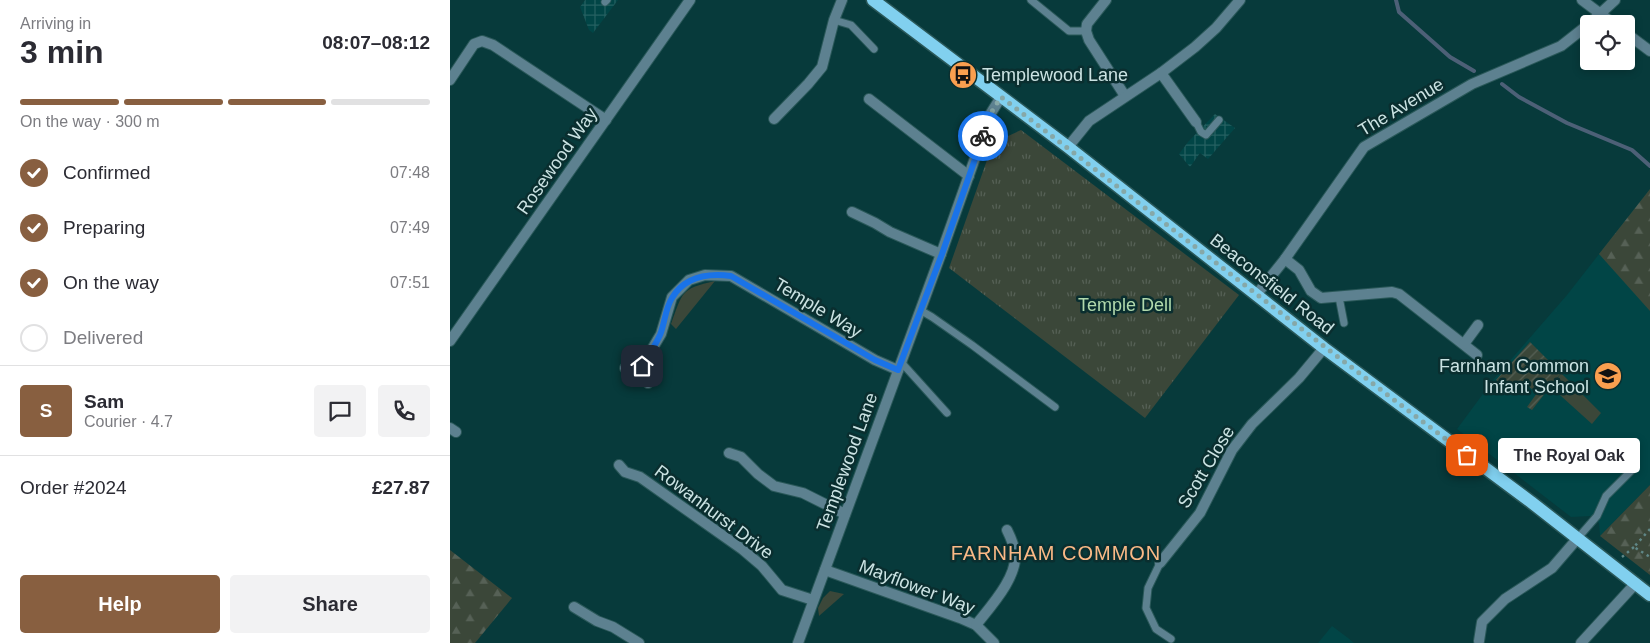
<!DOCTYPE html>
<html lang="en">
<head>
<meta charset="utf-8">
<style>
	:root { --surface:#fff; --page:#f2f2f3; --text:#2b2b33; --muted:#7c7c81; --line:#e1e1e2; --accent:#885f40 }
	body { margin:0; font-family:Arial,sans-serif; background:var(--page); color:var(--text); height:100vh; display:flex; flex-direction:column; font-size:19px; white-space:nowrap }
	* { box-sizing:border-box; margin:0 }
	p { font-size:16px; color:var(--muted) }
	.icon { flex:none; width:28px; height:28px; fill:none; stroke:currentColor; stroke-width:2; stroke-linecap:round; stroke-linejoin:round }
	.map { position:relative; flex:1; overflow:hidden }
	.sheet { display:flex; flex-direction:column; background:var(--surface); width:450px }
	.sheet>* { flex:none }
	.tools { position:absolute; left:1130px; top:15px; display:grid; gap:10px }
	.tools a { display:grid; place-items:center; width:55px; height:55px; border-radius:5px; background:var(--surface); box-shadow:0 2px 8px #0003; font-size:25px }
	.pin { position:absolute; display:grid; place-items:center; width:42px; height:42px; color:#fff; margin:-21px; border-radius:10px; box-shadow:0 2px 8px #0006 }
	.courier { position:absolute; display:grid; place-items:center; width:50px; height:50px; margin:-25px; border:4px solid #1a73e8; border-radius:50%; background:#fff; color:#222; box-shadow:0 1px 6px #0007 }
	.bubble { position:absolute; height:35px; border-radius:5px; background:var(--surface); box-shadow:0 2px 8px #0003; font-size:16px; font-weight:700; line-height:35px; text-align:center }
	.overview em { font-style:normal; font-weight:700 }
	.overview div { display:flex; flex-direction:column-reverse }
	.overview { display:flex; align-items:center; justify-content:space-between; height:85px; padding:0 20px }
	h1 { font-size:32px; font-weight:700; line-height:38px }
	.bar { display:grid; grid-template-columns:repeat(4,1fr); gap:8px 5px; align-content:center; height:60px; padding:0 20px }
	.bar i { height:6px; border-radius:4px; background:var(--line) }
	.bar .current { background:var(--accent) }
	.bar p { grid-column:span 4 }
	.line { display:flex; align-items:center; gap:12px; padding:0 20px; border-top:1px solid var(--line) }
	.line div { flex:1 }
	.round { display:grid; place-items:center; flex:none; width:52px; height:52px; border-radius:5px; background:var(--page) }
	ol { padding:0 20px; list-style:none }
	li { display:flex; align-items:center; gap:15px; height:55px }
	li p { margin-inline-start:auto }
	li .icon { padding:5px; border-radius:50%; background:var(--accent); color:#fff; stroke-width:4 }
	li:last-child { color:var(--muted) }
	li i { width:28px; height:28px; border:2px solid var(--line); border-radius:50% }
	.primary-button { display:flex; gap:10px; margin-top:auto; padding:10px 20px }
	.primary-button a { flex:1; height:58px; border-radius:5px; background:var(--accent); color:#fff; font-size:20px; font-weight:700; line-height:58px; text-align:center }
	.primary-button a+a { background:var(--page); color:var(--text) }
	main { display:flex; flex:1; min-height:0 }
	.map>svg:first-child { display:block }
	.built { fill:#014546 }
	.industrial { fill:url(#industrial-grid) }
	.grass { fill:#3b4739 }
	.forest { fill:url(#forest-firs) }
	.park { fill:url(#park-tufts) }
	.garden { fill:url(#garden-furrows) }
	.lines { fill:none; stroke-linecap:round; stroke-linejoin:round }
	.stream { stroke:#4d6077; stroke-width:4 }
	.lane-casing { stroke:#2a5859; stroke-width:9 }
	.street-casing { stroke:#2a5859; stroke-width:12 }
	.primary-casing { stroke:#2a5859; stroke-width:15 }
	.path { stroke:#608787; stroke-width:2.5; stroke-dasharray:2.5 4; stroke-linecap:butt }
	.lane { stroke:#5d8190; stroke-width:7 }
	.street { stroke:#5d8190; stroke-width:10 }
	.primary { stroke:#81d0ef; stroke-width:12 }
	.done { stroke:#86a8a8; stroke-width:5; stroke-dasharray:0 9 }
	.route { stroke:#1a73e8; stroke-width:6 }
	.labels { text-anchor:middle; stroke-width:5; stroke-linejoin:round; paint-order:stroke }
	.poi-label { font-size:18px; fill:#cbe3e3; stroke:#0a2e2f; text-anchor:start }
	.street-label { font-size:18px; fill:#cbe3e3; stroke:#0a2e2f }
	.park-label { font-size:18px; fill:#b1d9ac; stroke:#0a2e2f }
	.quarter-label { font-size:20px; letter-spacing:1px; fill:#fab986; stroke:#0a2e2f }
</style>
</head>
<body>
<main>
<section class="sheet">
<div class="overview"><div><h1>3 min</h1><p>Arriving in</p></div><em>08:07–08:12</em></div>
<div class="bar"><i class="current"></i><i class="current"></i><i class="current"></i><i></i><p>On the way · 300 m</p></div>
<ol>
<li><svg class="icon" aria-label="check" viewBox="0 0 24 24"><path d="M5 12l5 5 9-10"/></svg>Confirmed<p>07:48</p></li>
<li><svg class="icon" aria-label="check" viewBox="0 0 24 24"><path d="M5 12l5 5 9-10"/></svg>Preparing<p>07:49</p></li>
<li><svg class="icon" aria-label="check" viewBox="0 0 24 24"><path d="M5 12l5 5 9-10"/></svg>On the way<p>07:51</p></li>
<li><i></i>Delivered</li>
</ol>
<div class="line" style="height:90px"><b class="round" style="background:var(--accent);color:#fff">S</b><div><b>Sam</b><p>Courier · 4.7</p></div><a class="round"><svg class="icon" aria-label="chat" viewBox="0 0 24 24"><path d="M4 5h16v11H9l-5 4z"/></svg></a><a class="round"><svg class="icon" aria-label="phone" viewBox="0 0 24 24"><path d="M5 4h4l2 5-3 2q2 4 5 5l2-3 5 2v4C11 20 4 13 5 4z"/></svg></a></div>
<div class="line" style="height:65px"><div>Order #2024</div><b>£27.87</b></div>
<div class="primary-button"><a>Help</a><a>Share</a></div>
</section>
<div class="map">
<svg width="1200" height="643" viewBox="0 0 1200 643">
	<defs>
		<pattern id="industrial-grid" width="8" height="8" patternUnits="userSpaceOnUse" patternTransform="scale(1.25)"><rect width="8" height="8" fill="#014546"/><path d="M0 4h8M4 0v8" fill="none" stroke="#256061"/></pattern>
		<pattern id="forest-firs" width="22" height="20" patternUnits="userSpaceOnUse" patternTransform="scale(1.25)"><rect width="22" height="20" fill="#3b4739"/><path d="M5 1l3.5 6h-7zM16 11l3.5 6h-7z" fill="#566156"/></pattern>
		<pattern id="park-tufts" width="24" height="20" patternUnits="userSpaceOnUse" patternTransform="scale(1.25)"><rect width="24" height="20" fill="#3b4739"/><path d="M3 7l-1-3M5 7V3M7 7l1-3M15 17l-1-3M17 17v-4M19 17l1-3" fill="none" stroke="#566156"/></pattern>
		<pattern id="garden-furrows" width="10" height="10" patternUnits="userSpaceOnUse" patternTransform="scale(1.25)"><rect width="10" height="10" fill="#3b4739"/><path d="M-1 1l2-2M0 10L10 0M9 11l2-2" fill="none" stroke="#566156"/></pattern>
	</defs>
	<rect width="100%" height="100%" fill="#073a3b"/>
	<g class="built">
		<path d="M1200,189V485L1150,536L1149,523L1141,516L1121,517L1007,429L1044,379L1117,295Z"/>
		<path d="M882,626L898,638L904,643H868Z"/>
	</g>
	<g class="industrial">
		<path d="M135,0H168L143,33L139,30L130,7Z"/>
		<path d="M765,114L785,128L758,159L750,153L740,167L729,154L738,142Z"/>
	</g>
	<g class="grass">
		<path d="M265,281L226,329L221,324C233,292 230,289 265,281Z"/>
		<path d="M1111,373L1151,413L1142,424L1101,387Z"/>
		<path d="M380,591L394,594L369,616L368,608L373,598Z"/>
	</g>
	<g class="forest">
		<path d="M1200,189V311L1149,254Z"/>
		<path d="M1200,485V575L1150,536Z"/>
		<path d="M0,550L62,598L25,643H0Z"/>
	</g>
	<path class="park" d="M571,130L789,295L695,418L499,268L543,143Z"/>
	<path class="garden" d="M1080,342L1111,373L1082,410L1077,407L1087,393L1074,383L1069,389L1062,384L1058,389L1046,380Z"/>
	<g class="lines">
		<g class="stream">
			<path d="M946,0L949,12L1000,57L1024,71"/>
			<path d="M1052,84L1069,97L1117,123L1182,150L1200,166"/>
		</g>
		<defs>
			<g id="lane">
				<path d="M581,0L619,31H636"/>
				<path d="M155,2L157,0"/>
				<path d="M384,20L401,25L424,49"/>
				<path d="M746,122L751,132L756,135L769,120"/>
				<path d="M889,297L894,323"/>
				<path d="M470,310L482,317L522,345L605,407"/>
				<path d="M451,362L497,413"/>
				<path d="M1127,539L1147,516L1156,496L1183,469"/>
				<path d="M710,563L698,588L696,608L706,629L721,639"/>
			</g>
			<g id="street">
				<path d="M656,0L637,24L636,31L639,40L675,96"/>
				<path d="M1132,0L1164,24"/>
				<path d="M1139,24L1165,0"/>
				<path d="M1176,33L1200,51"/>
				<path d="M711,73L746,122"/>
				<path d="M0,80L24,44L32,41L43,45L156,120"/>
				<path d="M419,99L519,176"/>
				<path d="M324,119L358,84L372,67L384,20L392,0"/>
				<path d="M618,147L639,121L711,73L745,47L766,28L790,0"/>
				<path d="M402,212L425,223L440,232L491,254"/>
				<path d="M835,259L849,270L861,291L871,298L942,292L949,294L1027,355"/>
				<path d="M807,294L835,259L914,147L1022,84L1111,46L1139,24"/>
				<path d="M0,341L240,0"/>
				<path d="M1014,344L1028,325"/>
				<path d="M175,368L192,366"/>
				<path d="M198,383L192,366L211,334L222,297L239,280L255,275L281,276L425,360L448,370"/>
				<path d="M0,428L6,432"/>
				<path d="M279,453L291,457L308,474L324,486L353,493L395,514"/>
				<path d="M169,465L175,472L190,477L292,549L312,566L332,590L363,600"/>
				<path d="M710,563L750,513L782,450L802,424L849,378L874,348"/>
				<path d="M375,570L510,618L526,625L544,643"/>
				<path d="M124,607L147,621L163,627L189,643"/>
				<path d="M526,625C540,607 568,577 565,553C564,545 561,538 557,530"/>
				<path d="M1029,641L1032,622L1055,599L1102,568L1127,539"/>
				<path d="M348,643L491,254L541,113L551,97"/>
				<path d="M1131,643L1186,583"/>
			</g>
			<path id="primary" d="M423,0L618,147L874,348L1081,502L1200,595"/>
		</defs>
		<use href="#lane" class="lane-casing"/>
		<use href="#street" class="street-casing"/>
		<use href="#primary" class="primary-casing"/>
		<g class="path">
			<path d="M1200,529L1184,547L1200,557"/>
			<path d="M1172,557L1184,547"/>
		</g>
		<use href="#lane" class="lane"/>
		<use href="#street" class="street"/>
		<use href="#primary" class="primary"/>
	</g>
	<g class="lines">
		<path class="done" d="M533,136L541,113L551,97C707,216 860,337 1017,455"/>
		<path class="route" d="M192,366C198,356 205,346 210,335C215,323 215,309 222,298C235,276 258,273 281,276L425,360L448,370L492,254L533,136"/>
	</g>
	<defs>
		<symbol id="bus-disc" viewBox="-11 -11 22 22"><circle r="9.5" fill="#fa9f4f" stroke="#0a2e2f"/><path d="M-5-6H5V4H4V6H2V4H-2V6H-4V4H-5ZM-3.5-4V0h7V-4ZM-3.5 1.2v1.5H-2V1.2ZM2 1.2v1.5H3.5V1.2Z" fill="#111"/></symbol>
		<symbol id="school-disc" viewBox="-11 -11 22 22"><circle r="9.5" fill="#fa9f4f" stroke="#0a2e2f"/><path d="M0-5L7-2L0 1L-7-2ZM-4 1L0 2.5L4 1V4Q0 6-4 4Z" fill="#111"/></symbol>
	</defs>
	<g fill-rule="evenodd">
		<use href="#bus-disc" x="497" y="59" width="32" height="32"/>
		<use href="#school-disc" x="1142" y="360" width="32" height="32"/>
	</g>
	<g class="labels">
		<g class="poi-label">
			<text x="532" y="81">Templewood Lane</text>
			<text x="1139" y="372" text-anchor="end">Farnham Common<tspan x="1139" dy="21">Infant School</tspan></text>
		</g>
		<g class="street-label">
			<text transform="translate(951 107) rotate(-31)" y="6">The Avenue</text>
			<text transform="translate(107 161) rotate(-55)" y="6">Rosewood Way</text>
			<text transform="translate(822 284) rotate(38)" y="6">Beaconsfield Road</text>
			<text transform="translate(368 308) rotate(31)" y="6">Temple Way</text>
			<text transform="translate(397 462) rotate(-70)" y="6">Templewood Lane</text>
			<text transform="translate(756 467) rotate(-59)" y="6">Scott Close</text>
			<text transform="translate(264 512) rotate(37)" y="6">Rowanhurst Drive</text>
			<text transform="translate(467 587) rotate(21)" y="6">Mayflower Way</text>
		</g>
		<g class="park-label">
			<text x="675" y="311">Temple Dell</text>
		</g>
		<g class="quarter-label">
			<text x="606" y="560">FARNHAM COMMON</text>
		</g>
	</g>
</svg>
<div class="tools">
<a><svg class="icon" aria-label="locate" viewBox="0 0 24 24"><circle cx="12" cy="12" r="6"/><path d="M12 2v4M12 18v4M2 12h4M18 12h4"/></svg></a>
</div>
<div class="pin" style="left:1017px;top:455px;background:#ea580c"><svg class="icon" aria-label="bag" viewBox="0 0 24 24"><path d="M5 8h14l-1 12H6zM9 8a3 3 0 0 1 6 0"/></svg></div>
<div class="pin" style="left:192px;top:366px;background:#1f2937"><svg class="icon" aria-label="home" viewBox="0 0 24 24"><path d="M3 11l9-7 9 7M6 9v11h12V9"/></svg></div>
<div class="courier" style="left:533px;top:136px"><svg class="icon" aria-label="bike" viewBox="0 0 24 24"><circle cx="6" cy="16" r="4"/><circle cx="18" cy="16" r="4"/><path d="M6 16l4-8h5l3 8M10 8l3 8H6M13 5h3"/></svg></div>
<div class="bubble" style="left:1048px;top:438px;width:142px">The Royal Oak</div>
</div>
</main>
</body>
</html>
